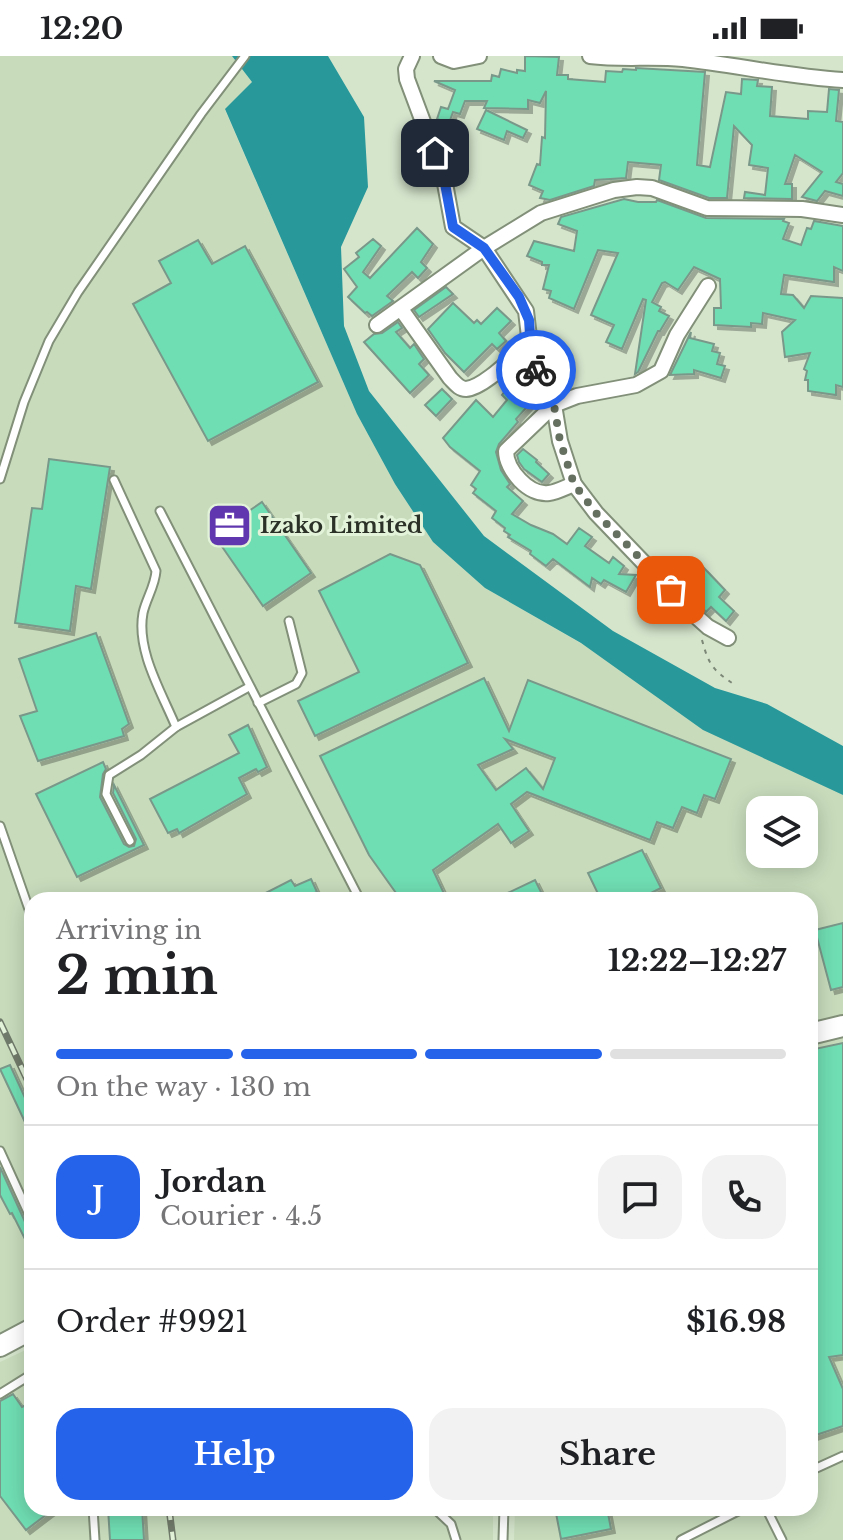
<!DOCTYPE html>
<html lang="en">
<head>
<meta charset="utf-8">
<style>
	:root { --surface:#fff; --page:#f2f2f2; --text:#202124; --muted:#757577; --line:#e0e0e0; --accent:#2563eb }
	body { margin:0; font-family:"Libre Baskerville",serif; background:var(--page); color:var(--text); height:100vh; display:flex; flex-direction:column; font-size:30px; white-space:nowrap }
	* { box-sizing:border-box; margin:0 }
	p { font-size:26px; color:var(--muted) }
	.icon { flex:none; width:44px; height:44px; fill:none; stroke:currentColor; stroke-width:2; stroke-linecap:round; stroke-linejoin:round }
	.map { position:relative; flex:1; overflow:hidden }
	.sheet { position:absolute; left:24px; top:836px; width:794px; height:624px; display:flex; flex-direction:column; background:var(--surface); border-radius:24px; box-shadow:0 4px 20px #0003 }
	.sheet>* { flex:none }
	.buttons { position:absolute; left:746px; top:740px; display:grid; gap:16px }
	.buttons a { display:grid; place-items:center; width:72px; height:72px; border-radius:16px; background:var(--surface); box-shadow:0 4px 20px #0003; font-size:40px }
	.pin { position:absolute; display:grid; place-items:center; width:68px; height:68px; color:#fff; margin:-34px; border-radius:16px; box-shadow:0 4px 12px #0006 }
	.courier { position:absolute; display:grid; place-items:center; width:80px; height:80px; margin:-40px; border:6px solid #2563eb; border-radius:50%; background:#fff; color:#222; box-shadow:0 2px 10px #0007 }
	.overview em { font-style:normal; font-weight:700 }
	.overview div { display:flex; flex-direction:column-reverse }
	.overview { display:flex; align-items:center; justify-content:space-between; height:136px; padding:0 32px }
	h1 { font-size:52px; font-weight:700; line-height:60px }
	.bar { display:grid; grid-template-columns:repeat(4,1fr); gap:12px 8px; align-content:center; height:96px; padding:0 32px }
	.bar i { height:10px; border-radius:6px; background:var(--line) }
	.bar .active { background:var(--accent) }
	.bar p { grid-column:span 4 }
	.line { display:flex; align-items:center; gap:20px; padding:0 32px; border-top:2px solid var(--line) }
	.line div { flex:1 }
	.round { display:grid; place-items:center; flex:none; width:84px; height:84px; border-radius:24px; background:var(--page) }
	.cta { display:flex; gap:16px; margin-top:auto; padding:16px 32px }
	.cta a { flex:1; height:92px; border-radius:24px; background:var(--accent); color:#fff; font-size:32px; font-weight:700; line-height:92px; text-align:center }
	.cta a+a { background:var(--page); color:var(--text) }
	.status { display:flex; justify-content:space-between; align-items:center; height:56px; padding:0 40px; background:var(--surface); direction:ltr }
	.status svg { height:22px; fill:currentColor }
	.map>svg:first-child { display:block }
	.built { fill:#c8dcbc; fill-rule:evenodd }
	.water { fill:#28989b }
	.building { fill:#70deb3; stroke:#7a988a; stroke-width:2; fill-rule:evenodd; filter:url(#shadow) }
	.lines { fill:none; stroke-linecap:round; stroke-linejoin:round }
	.lane-casing { stroke:#829079; stroke-width:11 }
	.street-casing { stroke:#829079; stroke-width:18 }
	.secondary-casing { stroke:#829079; stroke-width:24 }
	.path { stroke:#7c8776; stroke-width:2; stroke-dasharray:4 6; stroke-linecap:butt }
	.lane { stroke:#fff; stroke-width:7 }
	.street { stroke:#fff; stroke-width:14 }
	.secondary { stroke:#fff; stroke-width:20 }
	.rail-casing { stroke:#717b6b; stroke-width:7 }
	.rail { stroke:#e2f3d9; stroke-width:4; stroke-dasharray:12; stroke-linecap:butt }
	.done { stroke:#667061; stroke-width:8; stroke-dasharray:0 14.4 }
	.route { stroke:#2563eb; stroke-width:10 }
	.labels { text-anchor:middle; stroke-width:6; stroke-linejoin:round; paint-order:stroke }
	.poi-label { font-size:22px; font-weight:bold; fill:#2b3127; stroke:#e2f3d9; text-anchor:start }
</style>
</head>
<body>
<div class="status"><b>12:20</b><svg viewBox="0 0 49 12"><path d="M0 12V9h3v3zM5 12V6h3v6zM10 12V3h3v9zM15 12V0h3v12zM26 1h20v11H26zM47 4h2v5h-2z"/></svg></div>
<div class="map">
<svg width="843" height="1484" viewBox="0 0 843 1484">
	<defs>
		<filter id="shadow"><feDropShadow dx="4" dy="4" stdDeviation="0" flood-color="#0004"/></filter>
	</defs>
	<rect width="100%" height="100%" fill="#d5e5cc"/>
	<g class="built">
		<path d="M0,0H232L252,26L225,54L357,358L395,428L433,486L485,532L843,739V963L810,971V844H32V1265L0,1281ZM760,754H804V798H760Z"/>
		<path d="M843,977V1484H514L515,1452H810V985Z"/>
		<path d="M32,1291V1452H493V1484H0V1306Z"/>
	</g>
	<path class="water" d="M232,0H328L364,61L368,131L341,191L344,270L369,335L484,480L613,575L715,632L767,648L843,690V739L703,674L581,587L485,532L433,486L395,428L357,358L225,53L252,26Z"/>
	<g class="building">
		<path d="M525,0L559,1L557,19H568V23L605,26L606,15L622,16L623,13L636,14V12L705,16L697,109L710,111L726,36L741,38L742,23L758,24L757,30L772,31L770,60L808,63V55L827,56L829,33L839,34L836,65L843,66V117L836,126L843,128V140L825,135L817,145L802,141L822,116L795,99L785,128H792V143L744,142L745,136L765,139L768,112L749,109L752,89L734,70L727,142H709L659,124L661,109L628,106L626,122L595,124L594,130L550,144L540,142L543,135L529,129L537,108L540,109L542,81L545,82L546,35L540,47L528,44V53L484,52L487,45H465L460,58L453,56L449,67L437,63L441,51L448,53L455,34L434,25H491L492,19L499,21L501,13L517,17V14L525,15Z"/>
		<path d="M486,54L527,74L523,82L507,75L504,84L477,73Z"/>
		<path d="M624,143L638,146H656L657,144L706,162L784,163L783,165L789,167L783,183L801,189L807,172L811,173L814,165L843,170V215L834,211V226L784,219L781,238L793,239L804,252L811,240L843,242V331L836,329V339L808,335V324H805L807,315L804,313L810,297L785,301L782,276L795,264L763,257L762,268L751,267V271L714,269V252H721L720,223L694,211L678,234L665,226L662,227L652,246L661,251L659,255L669,260L660,275H658L638,316L635,318L646,244L643,243L622,293L606,286L614,269L591,259L618,197L598,194L574,253L549,242L551,235L543,233L549,209H542V206L527,200L534,185L574,195L577,175L558,168L561,161Z"/>
		<path d="M417,172L433,188L421,206L427,212L418,222L412,216L387,240L393,245L372,260L367,256L365,257L348,241L357,231L344,213L359,201L356,197L373,183L381,190L363,216L370,222Z"/>
		<path d="M198,184L212,208L245,190L318,326L208,385L133,248L171,227L159,205Z"/>
		<path d="M446,231L453,238L419,261L414,254Z"/>
		<path d="M453,247L474,267L477,264L481,268L497,252L511,265L499,277L506,285L497,293L492,288L464,316L445,297L428,273Z"/>
		<path d="M398,266L402,272L396,276L410,292L414,288L424,303L419,308L429,319L410,337L364,286L374,278L382,277Z"/>
		<path d="M691,276L690,282L714,288L712,295L720,297L717,308L725,310L721,322L694,314V318L670,319Z"/>
		<path d="M524,328L534,343L516,363L518,366L499,388L496,396L501,414L510,428L507,431L523,445L512,458L531,469L553,478L567,488L579,472L592,481L585,490L609,507L613,501L624,510L619,518L636,519L626,536L604,524L601,528L592,522L590,531L553,503L546,510L530,498L531,495L508,481L510,479L504,475L505,472L492,462L496,455L473,437L476,433L471,429L480,415L450,391L443,382L476,344L493,361L507,344L502,339L510,329L517,335Z"/>
		<path d="M442,333L452,343L436,360L425,349Z"/>
		<path d="M523,393L537,404L536,406L549,418L542,426L524,413L519,406L517,399Z"/>
		<path d="M49,403L110,411L91,533L76,530L70,575L15,567L32,452L42,453Z"/>
		<path d="M262,446L311,517L263,550L214,479Z"/>
		<path d="M390,498L420,509L468,607L315,680L298,645L359,616L319,535Z"/>
		<path d="M704,512L725,534L719,541L734,555L726,565L711,551L706,556L672,521L684,513L694,524Z"/>
		<path d="M96,577L129,668L122,673L124,680L38,705L20,660L37,655L19,603Z"/>
		<path d="M484,622L509,675L528,624L731,703L715,743L704,739L697,757L682,751L673,772L657,766L650,784L527,736L511,748L529,775L511,787L498,768L433,814L447,844H401L369,799L320,700ZM505,683L555,702L543,733L526,712L496,734L478,709L513,693Z"/>
		<path d="M248,669L267,711L258,716L256,713L239,722L247,738L179,777L177,773L168,777L150,743L239,697L229,679Z"/>
		<path d="M103,706L106,713L103,718L100,741L124,788L129,791L134,790L136,783L113,737L114,729L144,789L77,821L36,738Z"/>
		<path d="M642,794L661,832L637,844H601L588,817Z"/>
		<path d="M311,823L317,836L303,842L252,844L291,824L295,830Z"/>
		<path d="M535,824L545,844H493Z"/>
		<path d="M843,867V931L831,934L815,874Z"/>
		<path d="M843,987V1299L829,1301L843,1333V1370L810,1381V994Z"/>
		<path d="M10,1009L32,1057V1081L0,1013Z"/>
		<path d="M0,1111L26,1168L32,1171V1197L12,1157L10,1158L0,1139Z"/>
		<path d="M13,1338L22,1351L32,1346V1452H55L26,1474L0,1440V1345Z"/>
		<path d="M108,1452H142L144,1484H110Z"/>
		<path d="M555,1452H607L611,1473L561,1483Z"/>
	</g>
	<g class="lines">
		<defs>
			<g id="lane">
				<path d="M0,423L24,346L49,285L78,236L201,58L245,0"/>
				<path d="M114,424L156,515C155,530 146,543 143,557C136,595 162,637 176,671"/>
				<path d="M160,455L360,844"/>
				<path d="M258,647L296,628L302,617L289,565"/>
				<path d="M0,770L32,862"/>
				<path d="M130,785L106,738L109,719L141,699L176,671L249,631"/>
				<path d="M0,1095L32,1165"/>
				<path d="M0,1338L32,1318"/>
				<path d="M810,1415L843,1400"/>
				<path d="M93,1452L95,1484"/>
				<path d="M434,1452L451,1468L456,1484"/>
				<path d="M766,1452L782,1484"/>
				<path d="M503,1484L504,1452"/>
				<path d="M681,1484L744,1452"/>
			</g>
			<g id="street">
				<path d="M441,0L454,5L479,0"/>
				<path d="M590,0C621,4 652,0 683,3C737,9 789,21 843,24"/>
				<path d="M401,253L450,322C455,327 459,333 466,333C484,332 516,298 531,286"/>
				<path d="M377,269L484,192L453,171L444,122L407,23L406,13L412,0"/>
				<path d="M574,428C566,431 557,436 549,437C529,440 506,414 506,395L554,349L577,340L636,329L661,315L677,279L708,230"/>
				<path d="M728,582L708,571L689,554L596,457L574,428L560,385L554,349L532,307L526,255L484,192L541,157L614,134L637,131L652,132L707,152L802,153L843,159"/>
			</g>
			<g id="secondary">
				<path d="M810,978L843,970"/>
				<path d="M0,1290L32,1273"/>
			</g>
		</defs>
		<use href="#lane" class="lane-casing"/>
		<use href="#street" class="street-casing"/>
		<use href="#secondary" class="secondary-casing"/>
		<path class="path" d="M702,584C709,610 713,614 735,629"/>
		<use href="#lane" class="lane"/>
		<use href="#street" class="street"/>
		<use href="#secondary" class="secondary"/>
		<defs>
			<g id="rail">
				<path d="M0,966L32,1034"/>
				<path d="M169,1452L173,1484"/>
			</g>
		</defs>
		<use href="#rail" class="rail-casing"/>
		<use href="#rail" class="rail"/>
	</g>
	<g class="lines">
		<path class="done" d="M536,314L554,349L560,385L574,428L596,457L671,534"/>
		<path class="route" d="M435,97L444,122L453,171L484,192L519,241L529,264L532,307L536,314"/>
	</g>
	<defs>
		<symbol id="office-square" viewBox="-11 -11 22 22"><rect x="-9" y="-9" width="18" height="18" rx="4" fill="#6037af" stroke="#e2f3d9"/><path d="M-6-3h4V-5.5h4V-3h4V5H-6ZM-1-4.5V-3h2v-1.5ZM-6 0V1H6V0Z" fill="#fff"/></symbol>
	</defs>
	<g fill-rule="evenodd">
		<use href="#office-square" x="204" y="444" width="51" height="51"/>
	</g>
	<g class="labels">
		<g class="poi-label">
			<text x="260" y="477">Izako Limited</text>
		</g>
	</g>
</svg>
<div class="buttons">
<a><svg class="icon" aria-label="layers" viewBox="0 0 24 24"><path d="M12 4l9 5-9 5-9-5zM3 14l9 5 9-5"/></svg></a>
</div>
<div class="pin" style="left:671px;top:534px;background:#ea580c"><svg class="icon" aria-label="bag" viewBox="0 0 24 24"><path d="M5 8h14l-1 12H6zM9 8a3 3 0 0 1 6 0"/></svg></div>
<div class="pin" style="left:435px;top:97px;background:#1f2937"><svg class="icon" aria-label="home" viewBox="0 0 24 24"><path d="M3 11l9-7 9 7M6 9v11h12V9"/></svg></div>
<div class="courier" style="left:536px;top:314px"><svg class="icon" aria-label="bike" viewBox="0 0 24 24"><circle cx="6" cy="16" r="4"/><circle cx="18" cy="16" r="4"/><path d="M6 16l4-8h5l3 8M10 8l3 8H6M13 5h3"/></svg></div>
<section class="sheet">
<div class="overview"><div><h1>2 min</h1><p>Arriving in</p></div><em>12:22–12:27</em></div>
<div class="bar"><i class="active"></i><i class="active"></i><i class="active"></i><i></i><p>On the way · 130 m</p></div>
<div class="line" style="height:144px"><b class="round" style="background:var(--accent);color:#fff">J</b><div><b>Jordan</b><p>Courier · 4.5</p></div><a class="round"><svg class="icon" aria-label="chat" viewBox="0 0 24 24"><path d="M4 5h16v11H9l-5 4z"/></svg></a><a class="round"><svg class="icon" aria-label="phone" viewBox="0 0 24 24"><path d="M5 4h4l2 5-3 2q2 4 5 5l2-3 5 2v4C11 20 4 13 5 4z"/></svg></a></div>
<div class="line" style="height:104px"><div>Order #9921</div><b>$16.98</b></div>
<div class="cta"><a>Help</a><a>Share</a></div>
</section>
</div>
</body>
</html>
